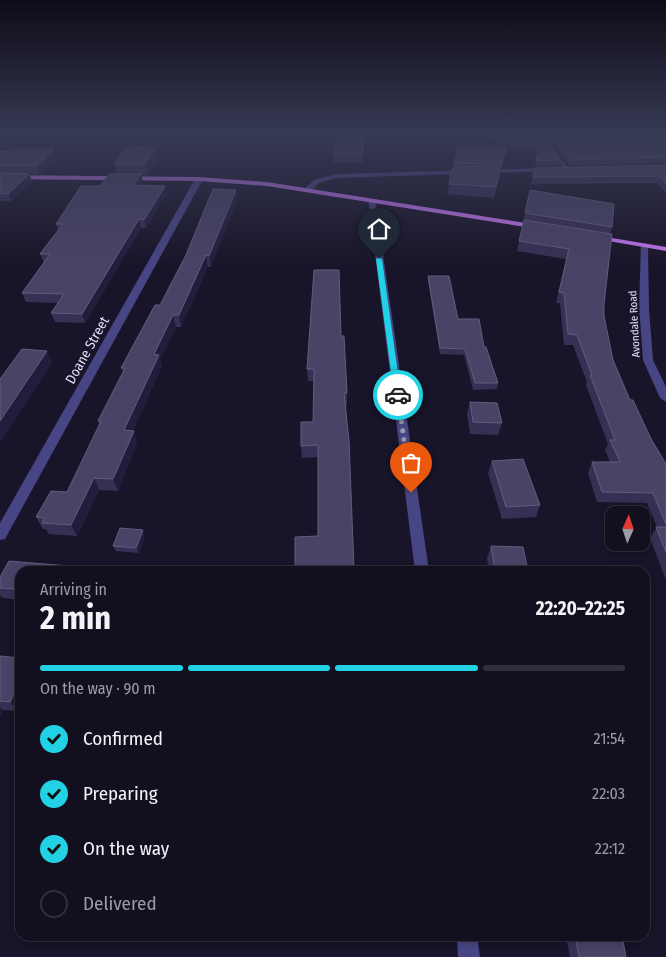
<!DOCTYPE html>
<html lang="en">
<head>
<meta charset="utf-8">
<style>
	:root { --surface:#120f1f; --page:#1b1828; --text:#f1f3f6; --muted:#9c9ca4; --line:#312f3d; --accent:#23d1e5 }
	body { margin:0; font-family:"Fira Sans Condensed",sans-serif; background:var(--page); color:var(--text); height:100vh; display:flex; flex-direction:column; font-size:19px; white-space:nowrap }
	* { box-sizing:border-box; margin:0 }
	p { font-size:16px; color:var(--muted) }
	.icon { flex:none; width:28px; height:28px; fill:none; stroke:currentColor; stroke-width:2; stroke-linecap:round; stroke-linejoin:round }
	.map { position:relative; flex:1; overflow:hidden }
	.side { position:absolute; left:15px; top:566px; width:635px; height:375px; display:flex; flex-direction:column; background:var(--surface); border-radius:15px; box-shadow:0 2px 8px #0003,0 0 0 1px var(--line) }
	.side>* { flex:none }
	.needle { width:32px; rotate:3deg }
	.fabs { position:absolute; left:605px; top:506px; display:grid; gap:10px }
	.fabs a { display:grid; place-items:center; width:45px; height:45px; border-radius:10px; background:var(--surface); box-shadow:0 2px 8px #0003,0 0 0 1px var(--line); font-size:25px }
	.pin { position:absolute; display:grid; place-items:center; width:42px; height:42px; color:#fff; margin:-51px -21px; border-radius:50% 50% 50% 0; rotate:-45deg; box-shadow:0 0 5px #0007 }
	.pin .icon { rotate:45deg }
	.courier { position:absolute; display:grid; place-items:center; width:50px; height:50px; margin:-25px; border:4px solid #23d1e5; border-radius:50%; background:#fff; color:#222; box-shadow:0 1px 6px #0007 }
	.headline em { font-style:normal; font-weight:700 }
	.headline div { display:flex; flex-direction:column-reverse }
	.headline { display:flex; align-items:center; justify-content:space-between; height:85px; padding:0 25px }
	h1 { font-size:32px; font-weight:700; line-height:38px }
	.bar { display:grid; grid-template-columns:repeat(4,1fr); gap:8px 5px; align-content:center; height:60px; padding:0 25px }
	.bar i { height:6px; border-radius:4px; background:var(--line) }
	.bar .active { background:var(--accent) }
	.bar p { grid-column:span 4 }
	ol { padding:0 25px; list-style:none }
	li { display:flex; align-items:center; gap:15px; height:55px }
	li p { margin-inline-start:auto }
	li .icon { padding:5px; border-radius:50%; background:var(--accent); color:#111; stroke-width:4 }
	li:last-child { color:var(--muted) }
	li i { width:28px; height:28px; border:2px solid var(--line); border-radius:50% }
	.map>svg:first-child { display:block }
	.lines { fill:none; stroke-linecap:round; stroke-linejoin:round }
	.minor { fill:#474583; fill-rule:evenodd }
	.major { fill:#c174ee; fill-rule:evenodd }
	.wall { fill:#373055 }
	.shaded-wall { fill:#231d3c }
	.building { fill:#494366; stroke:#625c7e }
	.route { fill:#23d1e5 }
	.done { stroke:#9c99b2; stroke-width:5; stroke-dasharray:0 9 }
	.labels { text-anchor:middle; stroke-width:4.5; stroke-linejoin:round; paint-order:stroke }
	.far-street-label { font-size:11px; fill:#e3e0fb; stroke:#181429 }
	.street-label { font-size:14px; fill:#e3e0fb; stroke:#181429 }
</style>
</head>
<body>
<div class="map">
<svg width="666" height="957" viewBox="0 0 666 957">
	<rect width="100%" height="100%" fill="#181429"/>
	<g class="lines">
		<g class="minor">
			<path d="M533,133H539L569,168V170H565Z"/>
			<path d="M550,168L552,169V171L336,178L319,183L310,192L303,190L314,180L336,174Z"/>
			<path d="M199,177L203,179L5,539L0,540V523L195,179Z"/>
			<path d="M368,198L375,200L429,571H415Z"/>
			<path d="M641,243L648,245L649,309L653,360L666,387V402L660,398L643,360L639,309Z"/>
			<path d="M457,936H477L480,957H458Z"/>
		</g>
		<g class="major">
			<path d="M0,175L199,177L267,182L538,225L542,227L538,229L267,186L199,181L0,179Z"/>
			<path d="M594,235L666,247V251L597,239L593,237Z"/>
		</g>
	</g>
	<g class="wall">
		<path d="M490,133H537L560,160L558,166L535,167L538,152L496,143Z"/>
		<path d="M542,133H666V163L570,166Z"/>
		<path d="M364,135L362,163H334V155Z"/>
		<path d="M156,148L158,158L148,175H141L143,182L141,185L166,194L146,228H141L85,323L55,322L51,313L58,303L26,302L22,293L44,263L40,254L58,230L56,224L100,186L117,174L114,164Z"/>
		<path d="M458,148H506L494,198L447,194L449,184Z"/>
		<path d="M0,151L57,157L39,174H21H29L32,181L11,201H0Z"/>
		<path d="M666,165V193L657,183L531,184L535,168Z"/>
		<path d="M236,190L237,200L211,267H208L181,327H176L160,360L162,366L133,431L137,443L118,491L99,490L77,536L49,534L46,529H43L36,517L67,492L100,425L98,421L123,372L121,368L160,305Z"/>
		<path d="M530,190L612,227L610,233L604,304V316L613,360L630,400L666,464V580L650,538L657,527L647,503L597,502L588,473L592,462H610L605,450L608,444L586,385L587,382L573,345H564L560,303H556L566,259L517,251Z"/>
		<path d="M428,276L458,319L484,347L498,383L497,389L473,390L464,355L440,354L428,281Z"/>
		<path d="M341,336L347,393V405H345L349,441L354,571H295V537L318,536V457L302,458L301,446L313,422L314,381H308L307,369Z"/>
		<path d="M470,402L502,423L498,435L470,434L467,414Z"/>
		<path d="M492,461L540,505L536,517L502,519L488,473Z"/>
		<path d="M145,536L139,553L116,551L113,546Z"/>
		<path d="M491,546L528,571H489L487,558Z"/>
		<path d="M9,561L69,566L72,571H20V600L3,598L0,595V577Z"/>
		<path d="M0,656L19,711L3,710L0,716Z"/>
		<path d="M566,936H622L626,957H570Z"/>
	</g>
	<g class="shaded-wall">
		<path d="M156,148L158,158L148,175L145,164Z"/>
		<path d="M54,149L57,157L39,174L37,166Z"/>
		<path d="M29,174L32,181L11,201L8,194Z"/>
		<path d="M141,174L143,182L136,194L134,185Z"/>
		<path d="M165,186L166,194L146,228L144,220Z"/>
		<path d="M236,190L237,200L211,267L209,256Z"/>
		<path d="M139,219L141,228L85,323L82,314Z"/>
		<path d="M206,255L208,267L181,327L179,315Z"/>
		<path d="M173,315L176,327L160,360L162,366L128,442L124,430L154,354Z"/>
		<path d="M47,351L52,363L0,443V421Z"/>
		<path d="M134,431L137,443L118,491L113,479Z"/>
		<path d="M94,478L99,490L77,536L71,525Z"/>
		<path d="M143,530L145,536L139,553L136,548Z"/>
		<path d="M69,566L72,571H66Z"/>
		<path d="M20,680V710L19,711L10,702Z"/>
		<path d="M0,707L3,710L0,716Z"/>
	</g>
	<g class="building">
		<path d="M495,133H537L560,160L536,161L540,146L497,137Z"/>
		<path d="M548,133H666V157L572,160Z"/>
		<path d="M337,134L364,135L363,155H334Z"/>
		<path d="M127,147L156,148L145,164H114Z"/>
		<path d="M458,148H506L502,163L454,164Z"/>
		<path d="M10,149H54L37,166H0V151H8Z"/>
		<path d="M501,165L496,187L449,184L453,167Z"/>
		<path d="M666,165V184L659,176L533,177L535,168Z"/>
		<path d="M0,173L29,174L8,194L0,193Z"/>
		<path d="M109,174H141L134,185L165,186L144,220L139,219L82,314L51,313L64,294L22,293L50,254H40L63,224H56L81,186H100Z"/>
		<path d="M213,189L236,190L209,256L206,255L179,315H173L154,354L159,355L124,430L134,431L113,479L94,478L71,525L42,523L45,518L36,517L51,491L67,492L101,421H98L125,368H121L155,305H160L186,255Z"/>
		<path d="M530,190L614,204L612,227L525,213Z"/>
		<path d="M524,220L612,234L604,304V316L613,360L630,400H633L651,439L666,464V524L653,493L602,492L592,462H620L610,440H615L590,375H592L577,335L568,334L564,293L559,292L569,249L519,241Z"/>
		<path d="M314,270H339L341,336H344L347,393H344L349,441L354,569H335L336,571H318V570H295V537L318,536V445L301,446V422H313L314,369H307Z"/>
		<path d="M428,276H449L458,319H479L484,347H486L498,383H475L465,349L440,348Z"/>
		<path d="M22,349L47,351L0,421V379Z"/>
		<path d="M470,402L497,403L502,423L473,422Z"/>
		<path d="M523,459L540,505L506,507L492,461Z"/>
		<path d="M656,527H666V552Z"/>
		<path d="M120,528L143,530L136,548L113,546Z"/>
		<path d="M491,546L523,547L528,571H495Z"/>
		<path d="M9,561L69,566L66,571H20V594L16,593L18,589L0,588V577Z"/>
		<path d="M0,656L20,658V680L10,702L0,701Z"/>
		<path d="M575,936H622L626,957H579Z"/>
	</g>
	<linearGradient id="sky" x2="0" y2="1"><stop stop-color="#0d0b17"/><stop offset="0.5" stop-color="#373a54"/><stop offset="1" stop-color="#373a54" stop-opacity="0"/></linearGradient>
	<rect width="666" height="267" fill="url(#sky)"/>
	<path class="route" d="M379,257L382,259L401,395L398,398L394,395L376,259Z"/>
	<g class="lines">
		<path class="done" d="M398,395L411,493"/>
	</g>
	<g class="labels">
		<g class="far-street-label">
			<text transform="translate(634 324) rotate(-93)" y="4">Avondale Road</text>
		</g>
		<g class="street-label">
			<text transform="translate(87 350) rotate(-61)" y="5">Doane Street</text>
		</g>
	</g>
</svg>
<div class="fabs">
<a><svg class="needle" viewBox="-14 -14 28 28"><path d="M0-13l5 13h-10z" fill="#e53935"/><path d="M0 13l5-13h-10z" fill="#9c9ca4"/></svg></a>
</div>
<div class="pin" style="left:411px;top:493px;background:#ea580c"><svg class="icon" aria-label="bag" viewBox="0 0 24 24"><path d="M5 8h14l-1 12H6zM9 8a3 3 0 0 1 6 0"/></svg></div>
<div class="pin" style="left:379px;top:259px;background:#1f2937"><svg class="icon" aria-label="home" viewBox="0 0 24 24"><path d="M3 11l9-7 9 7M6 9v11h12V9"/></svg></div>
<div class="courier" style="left:398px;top:395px"><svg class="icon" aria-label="car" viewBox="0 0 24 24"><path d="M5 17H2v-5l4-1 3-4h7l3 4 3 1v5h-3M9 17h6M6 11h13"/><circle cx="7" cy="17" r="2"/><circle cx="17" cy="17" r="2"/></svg></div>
<section class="side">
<div class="headline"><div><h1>2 min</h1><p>Arriving in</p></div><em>22:20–22:25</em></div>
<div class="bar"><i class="active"></i><i class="active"></i><i class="active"></i><i></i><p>On the way · 90 m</p></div>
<ol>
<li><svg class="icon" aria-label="check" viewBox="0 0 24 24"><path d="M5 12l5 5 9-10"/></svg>Confirmed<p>21:54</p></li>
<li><svg class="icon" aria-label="check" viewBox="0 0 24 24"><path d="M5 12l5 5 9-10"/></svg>Preparing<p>22:03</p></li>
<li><svg class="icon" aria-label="check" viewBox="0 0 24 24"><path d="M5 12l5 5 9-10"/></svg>On the way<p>22:12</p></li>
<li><i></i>Delivered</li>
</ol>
</section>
</div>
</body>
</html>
